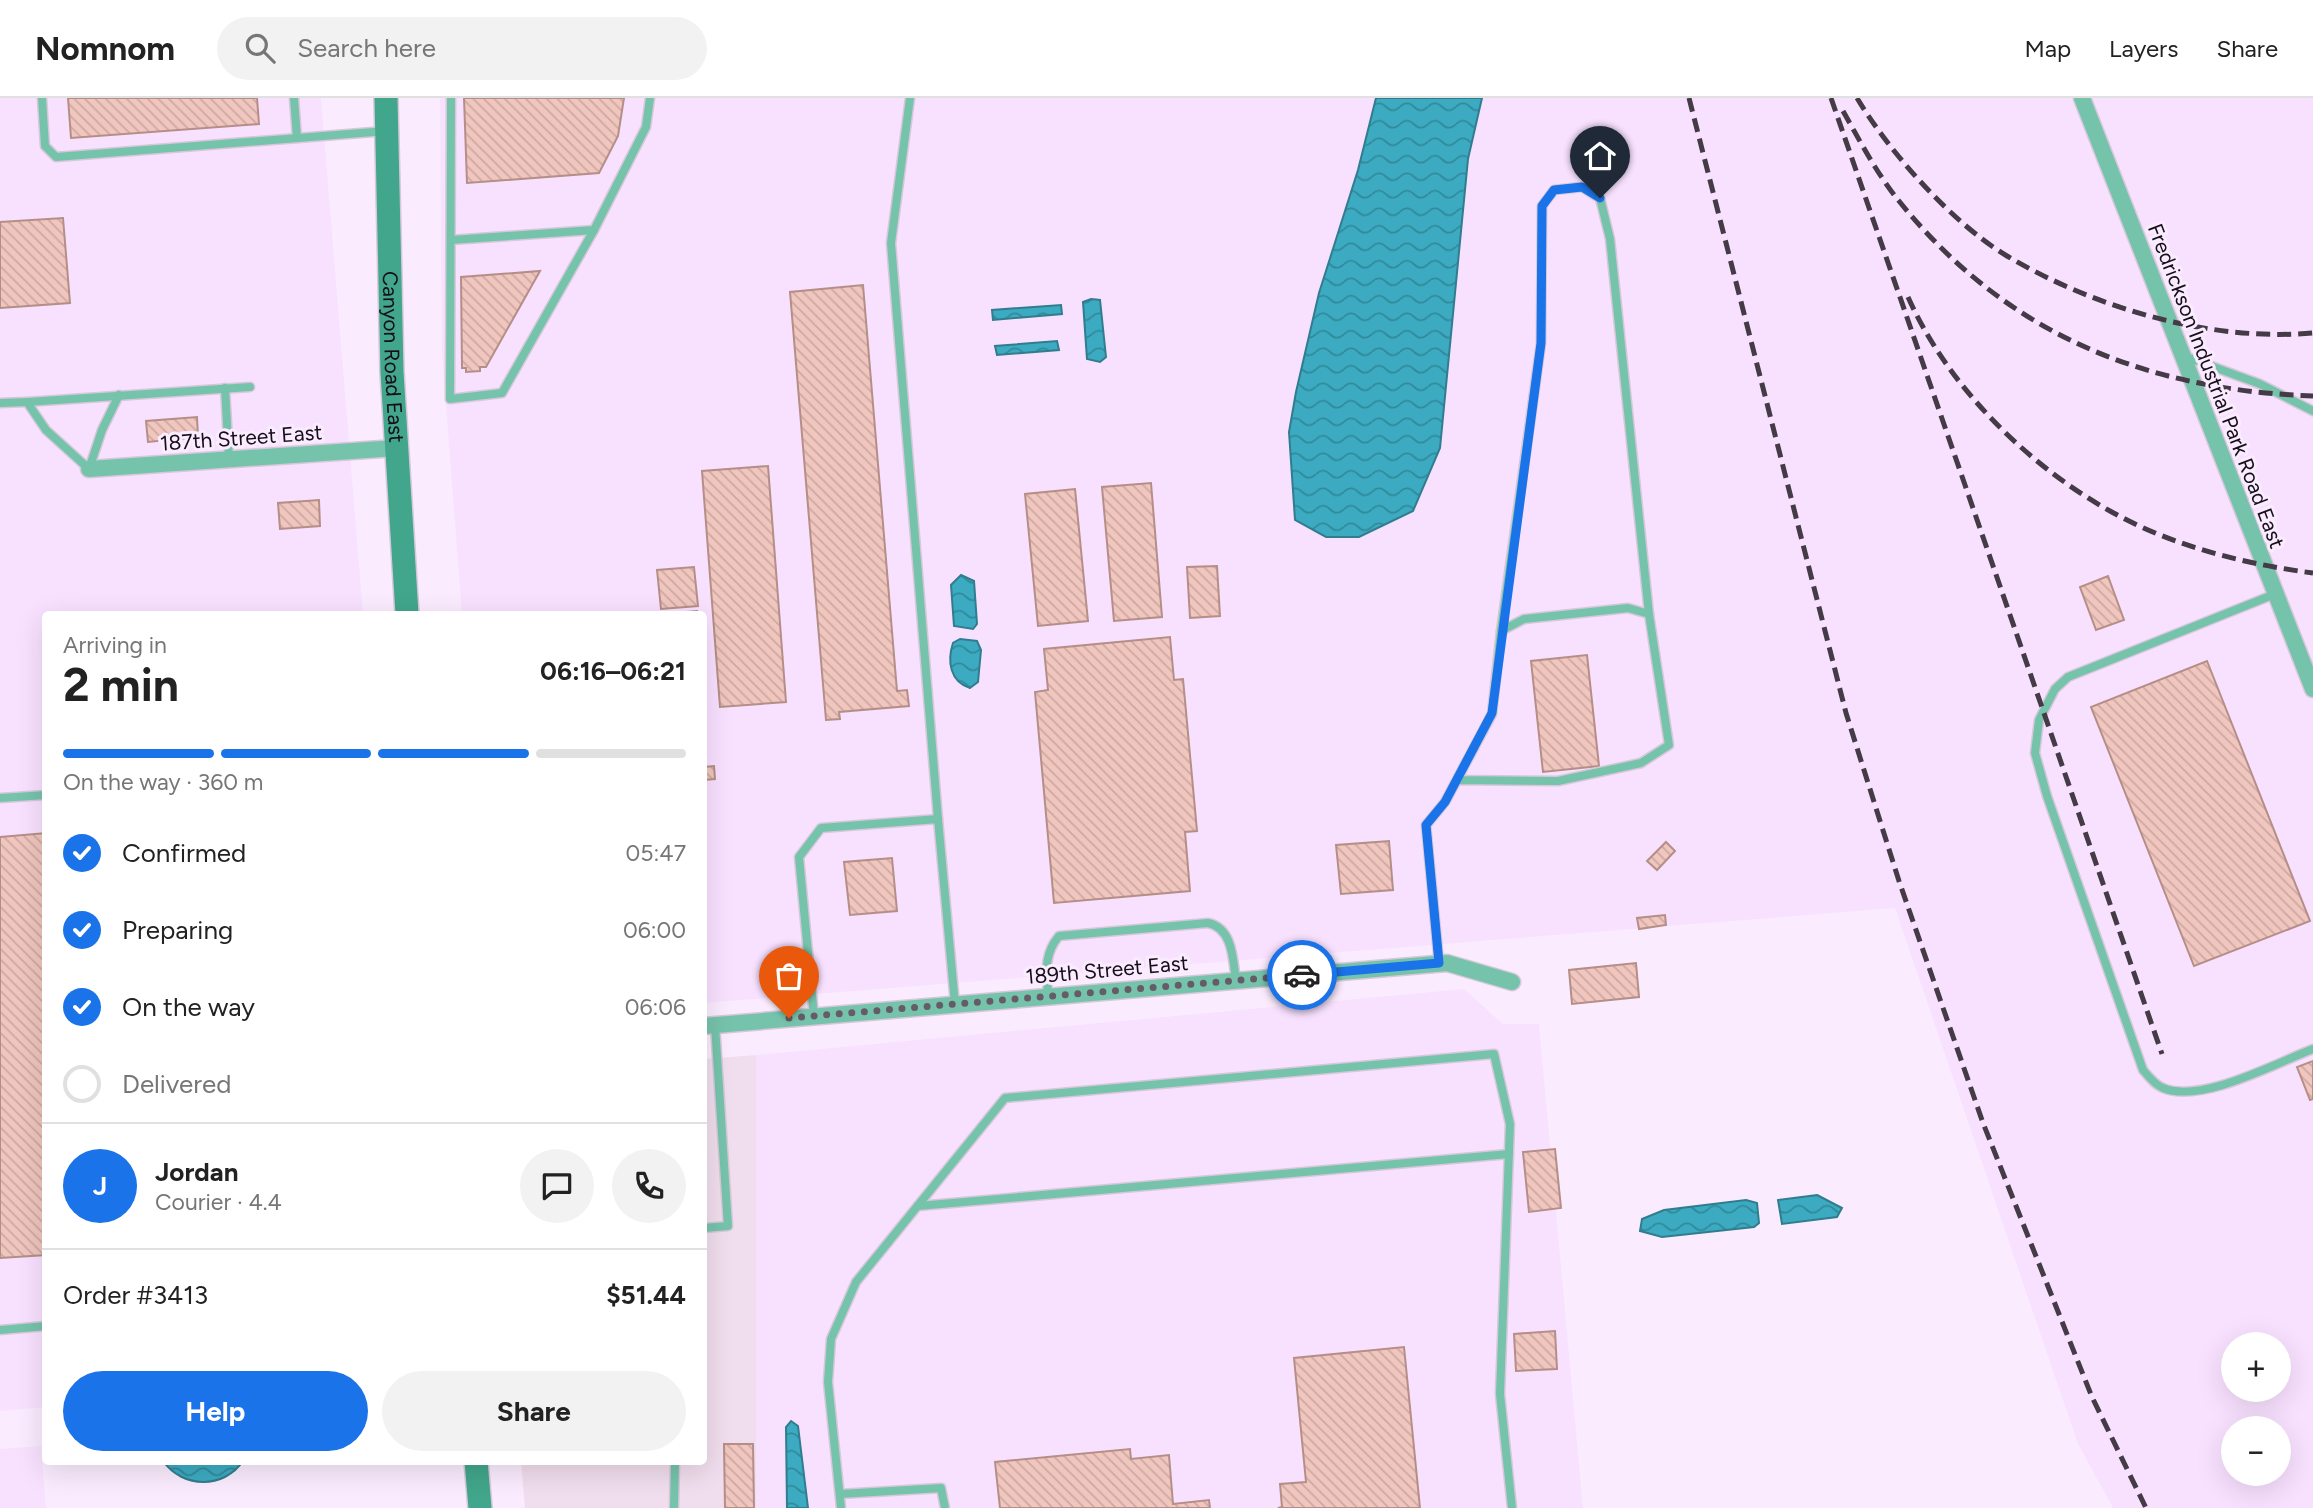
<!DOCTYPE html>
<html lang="en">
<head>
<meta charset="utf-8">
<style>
	:root { --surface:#fff; --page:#f2f2f2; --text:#222; --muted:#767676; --line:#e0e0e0; --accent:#1a73e8 }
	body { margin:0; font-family:Figtree,sans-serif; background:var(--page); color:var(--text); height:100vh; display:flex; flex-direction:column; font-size:26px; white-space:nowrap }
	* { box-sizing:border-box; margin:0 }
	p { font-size:23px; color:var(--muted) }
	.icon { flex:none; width:38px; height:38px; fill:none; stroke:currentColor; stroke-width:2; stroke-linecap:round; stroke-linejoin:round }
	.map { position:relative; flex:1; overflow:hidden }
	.side { position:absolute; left:42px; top:513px; width:665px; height:854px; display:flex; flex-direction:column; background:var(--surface); border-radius:7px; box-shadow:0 7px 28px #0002 }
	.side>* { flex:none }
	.buttons { position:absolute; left:2221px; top:1234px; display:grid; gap:14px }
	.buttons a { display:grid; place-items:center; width:70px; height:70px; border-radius:50%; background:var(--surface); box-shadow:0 7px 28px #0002; font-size:35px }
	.pin { position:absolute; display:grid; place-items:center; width:60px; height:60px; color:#fff; margin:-72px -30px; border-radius:50% 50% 50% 0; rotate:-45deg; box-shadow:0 0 7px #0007 }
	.pin .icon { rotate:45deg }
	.courier { position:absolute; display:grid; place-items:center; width:70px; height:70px; margin:-35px; border:5px solid #1a73e8; border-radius:50%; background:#fff; color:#222; box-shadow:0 2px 9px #0007 }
	.head em { font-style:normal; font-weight:700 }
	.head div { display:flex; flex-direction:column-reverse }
	.head { display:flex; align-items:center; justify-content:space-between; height:119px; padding:0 21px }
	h1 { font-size:46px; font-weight:700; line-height:52px }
	.bar { display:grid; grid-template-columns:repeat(4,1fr); gap:10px 7px; align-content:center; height:84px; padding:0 21px }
	.bar i { height:9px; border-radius:5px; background:var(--line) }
	.bar .selected { background:var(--accent) }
	.bar p { grid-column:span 4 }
	.line { display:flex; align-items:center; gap:18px; padding:0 21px; border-top:2px solid var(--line) }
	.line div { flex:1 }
	.round { display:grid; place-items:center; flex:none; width:74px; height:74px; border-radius:37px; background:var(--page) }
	ol { padding:0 21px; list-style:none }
	li { display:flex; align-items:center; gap:21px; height:77px }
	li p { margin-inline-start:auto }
	li .icon { padding:7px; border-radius:50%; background:var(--accent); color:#fff; stroke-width:4 }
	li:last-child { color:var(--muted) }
	li i { width:38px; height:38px; border:4px solid var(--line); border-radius:50% }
	.cta { display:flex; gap:14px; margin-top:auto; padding:14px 21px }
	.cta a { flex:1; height:80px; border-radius:42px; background:var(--accent); color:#fff; font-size:28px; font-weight:700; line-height:80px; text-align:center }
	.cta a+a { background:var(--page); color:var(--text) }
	header { display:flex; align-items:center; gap:42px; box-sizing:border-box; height:98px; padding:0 35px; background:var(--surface); border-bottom:2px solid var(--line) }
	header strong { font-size:33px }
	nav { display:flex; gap:38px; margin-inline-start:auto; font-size:24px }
	.search { width:490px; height:63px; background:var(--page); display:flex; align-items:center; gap:18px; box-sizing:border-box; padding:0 24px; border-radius:38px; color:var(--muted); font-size:26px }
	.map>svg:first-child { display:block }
	.commercial { fill:#f0dded }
	.built { fill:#f8e1ff; fill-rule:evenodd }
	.water { fill:url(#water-waves); stroke:#317c8e; stroke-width:2 }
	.building { fill:url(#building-back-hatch); stroke:#b58e87; stroke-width:2 }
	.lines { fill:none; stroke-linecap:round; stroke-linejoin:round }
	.lane-casing { stroke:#d6c8d9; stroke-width:11 }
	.street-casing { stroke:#d6c8d9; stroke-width:19 }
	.secondary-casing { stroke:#d6c8d9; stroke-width:26 }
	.path { stroke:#ab9faf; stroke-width:3.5; stroke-dasharray:5 3.5; stroke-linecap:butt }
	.lane { stroke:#76c3ac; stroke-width:8 }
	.street { stroke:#76c3ac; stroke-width:16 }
	.secondary { stroke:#41a68b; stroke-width:23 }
	.rail { stroke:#443b46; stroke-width:5; stroke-dasharray:14 7; stroke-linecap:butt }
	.done { stroke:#665c68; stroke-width:7; stroke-dasharray:0 12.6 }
	.route { stroke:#1a73e8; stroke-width:9 }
	.labels { text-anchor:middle; stroke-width:6; stroke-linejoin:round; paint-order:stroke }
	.street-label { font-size:21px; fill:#160e18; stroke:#faecfe }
</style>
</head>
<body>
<header>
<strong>Nomnom</strong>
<div class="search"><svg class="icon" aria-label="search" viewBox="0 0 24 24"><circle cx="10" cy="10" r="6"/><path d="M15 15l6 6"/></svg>Search here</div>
<nav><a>Map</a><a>Layers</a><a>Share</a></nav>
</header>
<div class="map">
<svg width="2313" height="1410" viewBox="0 0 2313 1410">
	<defs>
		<pattern id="water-waves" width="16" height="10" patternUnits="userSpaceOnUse" patternTransform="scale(1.75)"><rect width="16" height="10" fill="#3cabc1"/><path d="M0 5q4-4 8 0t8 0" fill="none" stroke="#318a9c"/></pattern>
		<pattern id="building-back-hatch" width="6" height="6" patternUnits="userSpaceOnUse" patternTransform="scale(1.75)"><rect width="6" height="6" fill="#f0c6be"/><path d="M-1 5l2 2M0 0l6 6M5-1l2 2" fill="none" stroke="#cda9a3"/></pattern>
	</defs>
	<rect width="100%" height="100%" fill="#faecfe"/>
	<path class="commercial" d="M756,957V1410H525L521,1363H704V961Z"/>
	<g class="built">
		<path d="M0,0H321L363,516H46L45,1309L0,1313Z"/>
		<path d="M440,0H2313V1410H2113L2078,1346L1895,810L704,905V516H462L442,256ZM2233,1246H2278V1292H2233ZM2233,1330H2278V1376H2233Z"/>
		<path d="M1464,891L1503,926H1539L1583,1410H756V957Z"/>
		<path d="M41,1348L46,1410H0V1351Z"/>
	</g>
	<g class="water">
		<path d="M1376,0H1482L1468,61L1440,350L1413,413L1359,439H1326L1295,422L1289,334L1296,294L1319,195L1358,72Z"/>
		<path d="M1091,201L1100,202L1106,259L1100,264L1087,261L1083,204Z"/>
		<path d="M1061,207L1062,216L993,222L992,212Z"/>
		<path d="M1057,243L1059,252L997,257L995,248Z"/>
		<path d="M961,477L974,483L977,526L973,531L954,528L951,487Z"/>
		<path d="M960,541L977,543L981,552L978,584L970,590C950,584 947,563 953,545Z"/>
		<path d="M1817,1097L1842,1110L1837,1119L1782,1126L1778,1102Z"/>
		<path d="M1746,1102L1757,1105L1759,1125L1754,1129L1662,1139L1640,1133L1642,1121L1664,1112Z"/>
		<path d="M791,1323L798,1328L808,1410H787L786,1329Z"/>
		<path d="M163,1363H243C224,1391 183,1391 163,1363Z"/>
	</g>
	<g class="building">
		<path d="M68,0H257L259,26L71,40Z"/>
		<path d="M464,0H624L618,38L599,75L467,85Z"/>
		<path d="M63,120L70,205L0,210V124Z"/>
		<path d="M540,173L486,269H480V273L466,274V270H462L461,179Z"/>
		<path d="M863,187L897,593L907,592L909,608L839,614L840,621L826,622L790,194Z"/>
		<path d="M197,319L198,339L148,344L146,323Z"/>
		<path d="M768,368L786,604L720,609L702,373Z"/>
		<path d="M1151,385L1162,519L1114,523L1102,389Z"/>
		<path d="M1075,391L1088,523L1038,528L1025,396Z"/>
		<path d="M319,402L320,428L280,431L278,405Z"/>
		<path d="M1217,468L1220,518L1190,520L1187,469Z"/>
		<path d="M694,469L698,508L661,511L657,472Z"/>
		<path d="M2108,478L2124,522L2096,532L2080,489Z"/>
		<path d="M697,513V516H663Z"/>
		<path d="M1170,539L1174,582L1183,581L1197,733L1185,734L1190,793L1054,805L1035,594L1048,592L1044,551Z"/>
		<path d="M1587,557L1599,668L1543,674L1531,563Z"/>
		<path d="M2207,563L2310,823L2194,868L2091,609Z"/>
		<path d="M714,668L715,681L704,682V669Z"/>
		<path d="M46,735V1157L0,1160V739Z"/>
		<path d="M1389,743L1393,792L1341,796L1336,747Z"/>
		<path d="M1666,744L1675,753L1657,772L1647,763Z"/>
		<path d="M892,760L897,813L850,817L844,764Z"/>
		<path d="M1665,817L1666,827L1639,831L1637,820Z"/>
		<path d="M1636,865L1639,899L1572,906L1569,872Z"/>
		<path d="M2313,963V1001L2310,1002L2297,969Z"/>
		<path d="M1555,1051L1561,1110L1529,1114L1523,1054Z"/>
		<path d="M1555,1233L1557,1271L1516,1273L1514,1236Z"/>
		<path d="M1404,1249L1420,1410H1278L1282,1409L1280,1386L1306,1384L1294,1260Z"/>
		<path d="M724,1346H753L754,1410H725Z"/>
		<path d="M1130,1351L1131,1361L1169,1357L1173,1406L1209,1402L1210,1410H1000L995,1364Z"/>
	</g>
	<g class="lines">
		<defs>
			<g id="lane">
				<path d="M42,0L45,48L56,59L386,33"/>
				<path d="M294,0L297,40"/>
				<path d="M451,0L450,301L502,295L594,132L646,29L650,0"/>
				<path d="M910,0L891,145L938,721"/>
				<path d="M451,142L594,132"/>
				<path d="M2184,258L2260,286L2313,313"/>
				<path d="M225,290L229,361"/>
				<path d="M27,304L250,289"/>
				<path d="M0,305L27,304L46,332L89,371L102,332L119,297"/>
				<path d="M2275,496L2068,579L2055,591L2039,622L2035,655L2047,698L2143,972C2149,979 2155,987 2163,990C2201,1006 2276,965 2313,951"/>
				<path d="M1501,533L1541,245L1542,108L1554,92L1582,89L1600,100L1610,141L1649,516"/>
				<path d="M0,700L46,697"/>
				<path d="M1439,865L1426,727L1445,704L1492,616L1501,533L1524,521L1628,510L1649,516L1669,647L1641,665L1558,683L1457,682"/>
				<path d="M1048,898C1047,875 1043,857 1059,838L1208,825C1233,830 1233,862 1236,883"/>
				<path d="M814,918L799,759L821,730L938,721L955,906"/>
				<path d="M918,1108L1509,1056"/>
				<path d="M704,1130L728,1128L715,927"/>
				<path d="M0,1232L46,1228"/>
				<path d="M840,1396L941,1390L945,1410"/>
				<path d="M674,1410L675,1363"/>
				<path d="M841,1410L828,1284L831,1241L856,1184L1005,1000L1494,956L1510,1026L1500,1296L1512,1410"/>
			</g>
			<g id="street">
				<path d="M2082,0L2313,591"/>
				<path d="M89,371L396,350"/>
				<path d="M704,928L1447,865L1512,884"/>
			</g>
			<g id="secondary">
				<path id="s1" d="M386,0L392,274L407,516"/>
				<path d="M476,1363L480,1410"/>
			</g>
		</defs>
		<use href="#lane" class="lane-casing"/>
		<use href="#street" class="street-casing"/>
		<use href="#secondary" class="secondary-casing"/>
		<path class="path" d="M704,1096H705"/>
		<use href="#lane" class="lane"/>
		<use href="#street" class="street"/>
		<use href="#secondary" class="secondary"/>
		<g class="rail">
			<path d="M1689,0L1846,615L1899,783L1983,1025L2092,1299L2146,1410"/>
			<path d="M1831,0L2162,956"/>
			<path d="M1857,0C1890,55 1952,125 2007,158C2095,210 2210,244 2313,235"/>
			<path d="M1843,13C1860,43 1877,76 1899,103C2006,236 2145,292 2313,298"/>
			<path d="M1908,199C1947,287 2026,366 2110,413C2172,448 2244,466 2313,475"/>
		</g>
	</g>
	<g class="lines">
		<path class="done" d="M789,920L1302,877"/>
		<path class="route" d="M1302,877L1439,865L1426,727L1445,704L1492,615L1541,245L1542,108L1554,92L1582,89L1600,100"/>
	</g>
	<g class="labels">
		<g class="street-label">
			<text dy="7" stroke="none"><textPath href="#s1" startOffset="259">Canyon Road East</textPath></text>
			<text transform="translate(2216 288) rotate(69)" y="7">Fredrickson Industrial Park Road East</text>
			<text transform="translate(241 340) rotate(-4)" y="7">187th Street East</text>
			<text transform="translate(1107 872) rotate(-5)" y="7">189th Street East</text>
		</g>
	</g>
</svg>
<div class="buttons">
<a>+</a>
<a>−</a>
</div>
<div class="pin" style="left:789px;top:920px;background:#ea580c"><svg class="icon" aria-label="bag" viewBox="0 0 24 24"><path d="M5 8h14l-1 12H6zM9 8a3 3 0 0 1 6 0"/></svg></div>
<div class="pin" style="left:1600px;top:100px;background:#1f2937"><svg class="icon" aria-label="home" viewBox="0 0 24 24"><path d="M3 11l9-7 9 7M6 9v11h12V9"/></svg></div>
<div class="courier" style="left:1302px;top:877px"><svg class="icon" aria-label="car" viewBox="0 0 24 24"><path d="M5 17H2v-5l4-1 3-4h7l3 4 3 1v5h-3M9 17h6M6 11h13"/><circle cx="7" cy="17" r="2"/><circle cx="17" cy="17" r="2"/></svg></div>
<section class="side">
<div class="head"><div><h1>2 min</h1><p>Arriving in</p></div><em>06:16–06:21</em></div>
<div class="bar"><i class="selected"></i><i class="selected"></i><i class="selected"></i><i></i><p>On the way · 360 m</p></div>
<ol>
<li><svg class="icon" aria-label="check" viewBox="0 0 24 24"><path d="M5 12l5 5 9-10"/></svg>Confirmed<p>05:47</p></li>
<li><svg class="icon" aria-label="check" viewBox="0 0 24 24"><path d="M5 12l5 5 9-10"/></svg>Preparing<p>06:00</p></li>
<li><svg class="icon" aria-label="check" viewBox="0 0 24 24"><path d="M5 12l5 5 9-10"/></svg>On the way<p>06:06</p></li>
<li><i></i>Delivered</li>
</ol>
<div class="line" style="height:126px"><b class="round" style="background:var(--accent);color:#fff">J</b><div><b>Jordan</b><p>Courier · 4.4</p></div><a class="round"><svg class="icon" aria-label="chat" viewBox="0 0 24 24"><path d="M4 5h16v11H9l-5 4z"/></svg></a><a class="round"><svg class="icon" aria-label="phone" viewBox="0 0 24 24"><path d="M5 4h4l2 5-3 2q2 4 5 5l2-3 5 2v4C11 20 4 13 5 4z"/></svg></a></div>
<div class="line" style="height:91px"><div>Order #3413</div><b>$51.44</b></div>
<div class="cta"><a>Help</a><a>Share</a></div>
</section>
</div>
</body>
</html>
